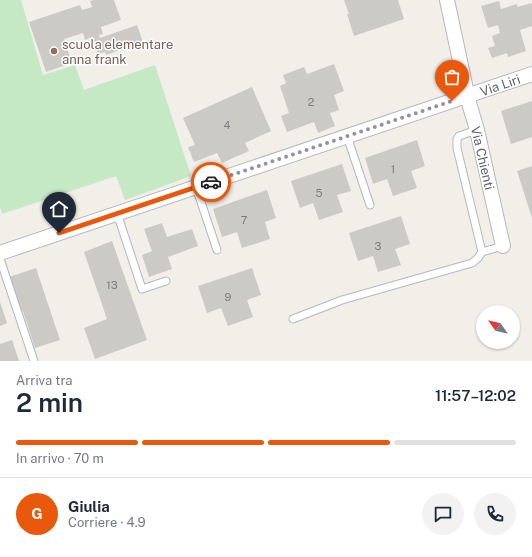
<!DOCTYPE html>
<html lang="it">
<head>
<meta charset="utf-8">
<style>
	:root { --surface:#fff; --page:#f2f2f3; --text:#1f2937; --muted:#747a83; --line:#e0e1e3; --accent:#ea580c }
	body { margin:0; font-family:"Public Sans",sans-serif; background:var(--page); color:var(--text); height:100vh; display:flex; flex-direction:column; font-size:15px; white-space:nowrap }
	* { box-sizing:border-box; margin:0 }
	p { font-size:13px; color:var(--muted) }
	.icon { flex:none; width:22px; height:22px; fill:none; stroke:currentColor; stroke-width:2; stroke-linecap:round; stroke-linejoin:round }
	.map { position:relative; height:361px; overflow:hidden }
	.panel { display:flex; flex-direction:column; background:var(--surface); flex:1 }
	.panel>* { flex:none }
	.needle { width:26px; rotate:304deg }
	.buttons { position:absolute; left:476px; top:305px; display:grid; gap:8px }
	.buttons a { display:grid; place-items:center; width:44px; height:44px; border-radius:50%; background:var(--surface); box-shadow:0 1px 3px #0004; font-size:20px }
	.pin { position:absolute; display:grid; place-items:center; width:34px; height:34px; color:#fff; margin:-41px -17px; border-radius:50% 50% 50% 0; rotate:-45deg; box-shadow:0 0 4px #0007 }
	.pin .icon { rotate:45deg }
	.courier { position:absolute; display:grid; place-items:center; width:40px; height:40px; margin:-20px; border:3px solid #ea580c; border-radius:50%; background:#fff; color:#222; box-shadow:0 1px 5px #0007 }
	.head em { font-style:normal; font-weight:600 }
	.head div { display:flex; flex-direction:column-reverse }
	.head { display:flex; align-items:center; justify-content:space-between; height:68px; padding:0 16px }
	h1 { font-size:26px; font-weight:600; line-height:30px }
	.bar { display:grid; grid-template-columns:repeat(4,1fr); gap:6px 4px; align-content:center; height:48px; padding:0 16px }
	.bar i { height:5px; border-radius:3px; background:var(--line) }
	.bar .selected { background:var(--accent) }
	.bar p { grid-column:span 4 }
	.line { display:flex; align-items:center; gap:10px; padding:0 16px; border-top:1px solid var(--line) }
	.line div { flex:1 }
	.round { display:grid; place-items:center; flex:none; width:42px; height:42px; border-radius:21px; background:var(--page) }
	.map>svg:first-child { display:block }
	.green { fill:#c5e8c5 }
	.building { fill:#cccac5 }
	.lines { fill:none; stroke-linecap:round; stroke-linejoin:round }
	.service-casing { stroke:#b5b8bc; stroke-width:9 }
	.minor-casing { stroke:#b5b8bc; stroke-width:16 }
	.service { stroke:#fff; stroke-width:7 }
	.minor { stroke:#fff; stroke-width:14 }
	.done { stroke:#929495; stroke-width:4; stroke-dasharray:0 7.2 }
	.route { stroke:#ea580c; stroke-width:5 }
	.education-dot { fill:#8d6e63; stroke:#fff; stroke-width:1.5 }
	.labels { text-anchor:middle; stroke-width:3; stroke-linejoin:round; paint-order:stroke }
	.number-label { font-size:11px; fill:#7a7d7f }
	.education-label { font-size:13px; fill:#785e54; stroke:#fff; text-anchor:start }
	.street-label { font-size:13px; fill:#5f6368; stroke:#fff }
</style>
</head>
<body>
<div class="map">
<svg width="532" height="361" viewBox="0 0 532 361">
	<rect width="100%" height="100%" fill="#f1efe8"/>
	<path class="green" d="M0,0H21L43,75L75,65L84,90L155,65L191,176L125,200L116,176L2,214L0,206Z"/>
	<g class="building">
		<path d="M94,0H114L121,20L101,27L103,34L99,35L100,38L137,25L143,42L106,55L105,52L98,54L92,37L85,40L83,33L64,39L72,63L46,72L29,22L80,5L82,10L92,7L90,1Z"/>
		<path d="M344,0H398L404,19L354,36L347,14H349Z"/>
		<path d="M499,1L501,9L517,4V7L532,3V26L520,30L526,51L508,57L507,53L492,58L488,48L495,46L492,36L500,33L498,25L488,28L481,6Z"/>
		<path d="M334,64L344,91L334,95L339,110L330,113L335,126L318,133L314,122L287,132L281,116L289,113L280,86L286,83L283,75L304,67L307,74Z"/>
		<path d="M252,87L271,131L245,143L249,151L222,163L217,153L194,162L188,147L195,145L183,118Z"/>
		<path d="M532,101V137L511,144L501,111Z"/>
		<path d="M417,140L425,166L411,171L417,188L393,196L387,179L373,184L365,158Z"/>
		<path d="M342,164L351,191L337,195L343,212L319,220L313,203L300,208L291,181Z"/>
		<path d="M532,166V218L517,171Z"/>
		<path d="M267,190L276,218L265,222L270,239L242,248L237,232L222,237L213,209Z"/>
		<path d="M401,216L410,244L395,249L401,265L378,272L373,256L358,261L349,233Z"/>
		<path d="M162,223L167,237L192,229L198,246L168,257L172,269L149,277L142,255L152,251L144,229Z"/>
		<path d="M112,241L147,340L95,359L84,328L107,319L84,252Z"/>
		<path d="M36,268L60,340L35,348L23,311L21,312L9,277Z"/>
		<path d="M252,268L261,295L247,300L253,317L228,326L221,308L207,313L198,286Z"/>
		<path d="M0,302L7,323L0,326Z"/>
		<path d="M12,340L19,361H0V344Z"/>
	</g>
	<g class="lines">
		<defs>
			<g id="service">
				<path d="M477,130L459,136L457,139V148L482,252"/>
				<path d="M347,136L370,205"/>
				<path d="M196,187L217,250"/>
				<path d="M117,213L142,289L166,281"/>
				<path d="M0,259L34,361"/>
				<path d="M293,319L342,300L472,263L478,258L482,252L503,246"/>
			</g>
			<g id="minor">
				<path d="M447,0L469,103L477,130L503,246"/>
				<path d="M0,253L532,74"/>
			</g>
		</defs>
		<use href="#service" class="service-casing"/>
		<use href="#minor" class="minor-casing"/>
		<use href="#service" class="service"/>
		<use href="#minor" class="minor"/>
	</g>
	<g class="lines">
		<path class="done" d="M211,182L452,101"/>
		<path class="route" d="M59,233L211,182"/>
	</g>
	<circle class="education-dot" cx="54" cy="51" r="4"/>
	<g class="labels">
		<g class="number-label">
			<text x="311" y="106">2</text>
			<text x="227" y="129">4</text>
			<text x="393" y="173">1</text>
			<text x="319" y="197">5</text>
			<text x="244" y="224">7</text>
			<text x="378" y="250">3</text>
			<text x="112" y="289">13</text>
			<text x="228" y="301">9</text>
		</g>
		<g class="education-label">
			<text x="62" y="49">scuola elementare<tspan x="62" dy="15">anna frank</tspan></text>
		</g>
		<g class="street-label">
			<text transform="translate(500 85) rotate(-19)" y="5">Via Liri</text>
			<text transform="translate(483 158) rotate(77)" y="5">Via Chienti</text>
		</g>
	</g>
</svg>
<div class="buttons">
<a><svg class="needle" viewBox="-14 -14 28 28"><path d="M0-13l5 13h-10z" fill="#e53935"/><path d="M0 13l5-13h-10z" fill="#747a83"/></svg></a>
</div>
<div class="pin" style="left:452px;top:101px;background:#ea580c"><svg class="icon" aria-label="bag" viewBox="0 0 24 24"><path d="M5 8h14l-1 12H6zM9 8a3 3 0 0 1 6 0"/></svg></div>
<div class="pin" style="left:59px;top:233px;background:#1f2937"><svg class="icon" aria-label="home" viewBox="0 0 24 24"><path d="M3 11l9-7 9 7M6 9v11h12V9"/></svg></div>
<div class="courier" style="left:211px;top:182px"><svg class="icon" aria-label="car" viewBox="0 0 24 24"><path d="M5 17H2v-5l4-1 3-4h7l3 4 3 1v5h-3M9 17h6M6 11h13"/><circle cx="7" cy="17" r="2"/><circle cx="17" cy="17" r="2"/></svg></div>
</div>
<section class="panel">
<div class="head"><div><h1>2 min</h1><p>Arriva tra</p></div><em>11:57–12:02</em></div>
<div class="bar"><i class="selected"></i><i class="selected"></i><i class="selected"></i><i></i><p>In arrivo · 70 m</p></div>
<div class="line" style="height:72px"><b class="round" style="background:var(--accent);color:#fff">G</b><div><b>Giulia</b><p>Corriere · 4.9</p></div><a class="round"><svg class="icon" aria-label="chat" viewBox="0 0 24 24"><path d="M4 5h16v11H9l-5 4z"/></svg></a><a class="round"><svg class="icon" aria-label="phone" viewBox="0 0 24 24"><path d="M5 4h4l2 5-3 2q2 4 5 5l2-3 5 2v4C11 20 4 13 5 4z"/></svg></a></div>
</section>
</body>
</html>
